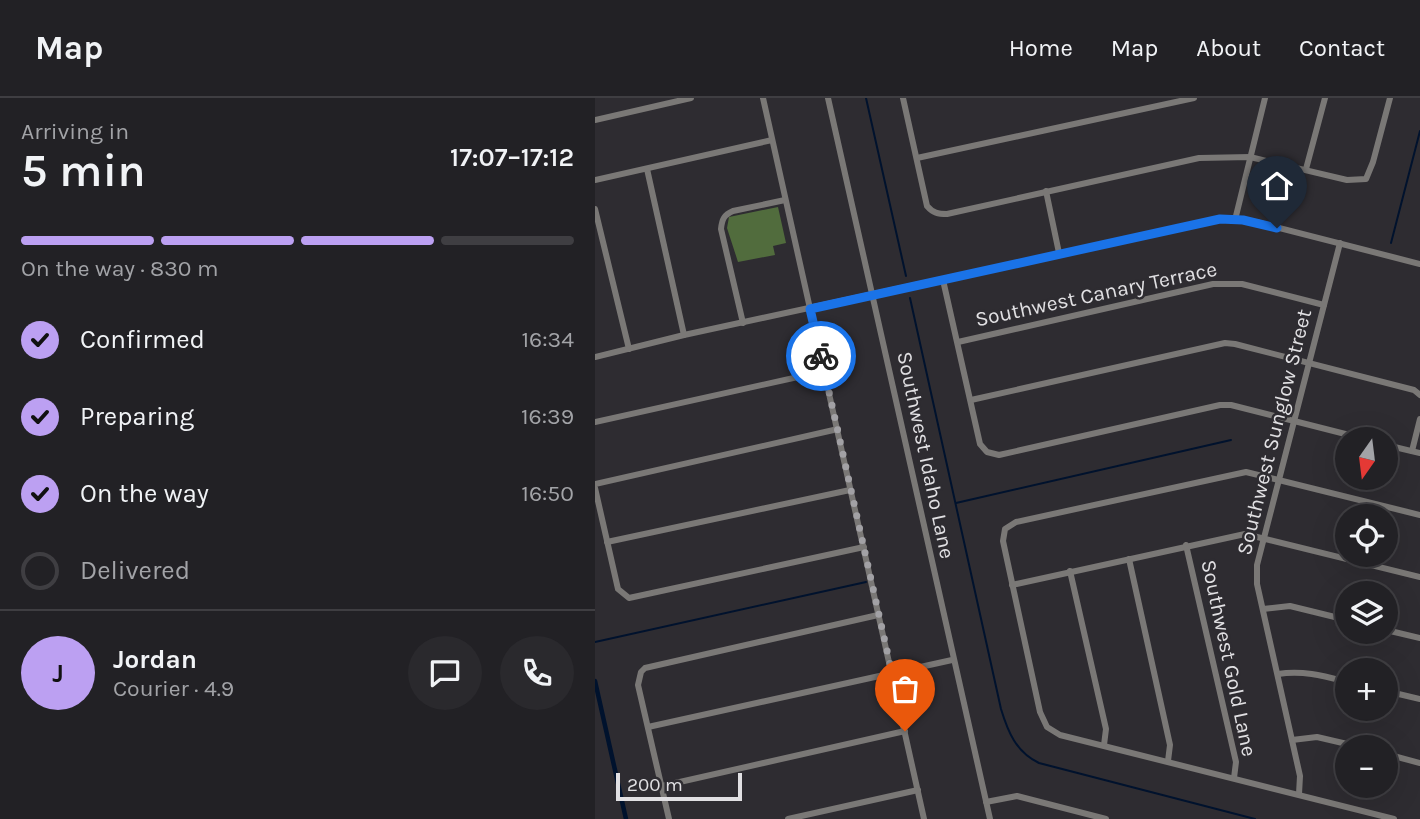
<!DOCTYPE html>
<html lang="en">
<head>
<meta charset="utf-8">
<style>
	:root { --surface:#222125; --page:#2a292d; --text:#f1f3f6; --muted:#a2a3a7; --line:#3f3e42; --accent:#bca0f2 }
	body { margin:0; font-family:Karla,sans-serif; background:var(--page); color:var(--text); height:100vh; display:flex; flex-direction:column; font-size:26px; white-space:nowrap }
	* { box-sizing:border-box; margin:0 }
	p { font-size:23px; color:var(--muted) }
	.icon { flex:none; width:38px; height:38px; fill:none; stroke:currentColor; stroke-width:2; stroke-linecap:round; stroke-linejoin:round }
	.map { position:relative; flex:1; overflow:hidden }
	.sheet { display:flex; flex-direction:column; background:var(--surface); width:595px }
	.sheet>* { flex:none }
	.needle { width:46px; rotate:194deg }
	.buttons { position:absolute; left:740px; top:329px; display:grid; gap:14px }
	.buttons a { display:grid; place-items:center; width:63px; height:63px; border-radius:50%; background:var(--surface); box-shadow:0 7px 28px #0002,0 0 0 2px var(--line); font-size:35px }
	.scale { position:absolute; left:21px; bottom:18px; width:126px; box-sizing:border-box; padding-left:7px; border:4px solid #e1e0e3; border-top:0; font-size:19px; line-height:24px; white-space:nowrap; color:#e1e0e3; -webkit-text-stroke:5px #2e2c31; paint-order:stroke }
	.pin { position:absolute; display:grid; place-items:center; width:60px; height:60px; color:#fff; margin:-72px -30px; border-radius:50% 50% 50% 0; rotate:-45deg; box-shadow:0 0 7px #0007 }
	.pin .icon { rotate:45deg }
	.courier { position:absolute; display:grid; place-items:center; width:70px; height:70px; margin:-35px; border:5px solid #1a73e8; border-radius:50%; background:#fff; color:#222; box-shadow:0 2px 9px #0007 }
	.head em { font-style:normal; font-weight:600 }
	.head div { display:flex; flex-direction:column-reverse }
	.head { display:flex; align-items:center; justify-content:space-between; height:119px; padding:0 21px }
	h1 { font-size:46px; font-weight:600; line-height:52px }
	.bar { display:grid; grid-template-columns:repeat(4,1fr); gap:10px 7px; align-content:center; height:84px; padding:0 21px }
	.bar i { height:9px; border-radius:5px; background:var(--line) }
	.bar .current { background:var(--accent) }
	.bar p { grid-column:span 4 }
	.line { display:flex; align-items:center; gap:18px; padding:0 21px; border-top:2px solid var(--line) }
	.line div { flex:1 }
	.round { display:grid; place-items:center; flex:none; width:74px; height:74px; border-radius:37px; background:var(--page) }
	ol { padding:0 21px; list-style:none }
	li { display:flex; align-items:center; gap:21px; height:77px }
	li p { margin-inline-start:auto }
	li .icon { padding:7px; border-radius:50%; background:var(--accent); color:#111; stroke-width:4 }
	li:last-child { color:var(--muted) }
	li i { width:38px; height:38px; border:4px solid var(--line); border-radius:50% }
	header { display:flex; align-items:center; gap:42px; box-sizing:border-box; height:98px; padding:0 35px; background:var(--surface); border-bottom:2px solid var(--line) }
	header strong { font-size:33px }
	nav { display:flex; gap:38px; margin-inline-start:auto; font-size:24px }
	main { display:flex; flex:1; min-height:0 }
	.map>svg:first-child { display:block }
	.forest { fill:#516c3d }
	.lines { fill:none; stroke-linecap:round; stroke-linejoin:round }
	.stream { stroke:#00122d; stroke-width:2 }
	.canal { stroke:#00122d; stroke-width:4.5 }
	.minor { stroke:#7a7876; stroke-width:6 }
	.done { stroke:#a2a1a5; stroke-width:7; stroke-dasharray:0 12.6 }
	.route { stroke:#1a73e8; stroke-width:9 }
	.labels { text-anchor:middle; stroke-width:5; stroke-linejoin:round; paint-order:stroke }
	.street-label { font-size:21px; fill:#e1e0e3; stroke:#2e2c31 }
</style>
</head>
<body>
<header>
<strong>Map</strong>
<nav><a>Home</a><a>Map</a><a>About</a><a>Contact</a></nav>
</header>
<main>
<section class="sheet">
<div class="head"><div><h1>5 min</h1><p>Arriving in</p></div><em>17:07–17:12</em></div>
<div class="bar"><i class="current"></i><i class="current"></i><i class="current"></i><i></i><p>On the way · 830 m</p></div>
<ol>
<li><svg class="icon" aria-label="check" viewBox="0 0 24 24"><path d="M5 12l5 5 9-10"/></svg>Confirmed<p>16:34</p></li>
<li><svg class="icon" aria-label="check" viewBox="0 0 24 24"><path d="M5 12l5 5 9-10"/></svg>Preparing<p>16:39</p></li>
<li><svg class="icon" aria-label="check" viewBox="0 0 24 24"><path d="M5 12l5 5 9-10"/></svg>On the way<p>16:50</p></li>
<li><i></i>Delivered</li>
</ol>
<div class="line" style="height:126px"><b class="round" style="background:var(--accent);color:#111">J</b><div><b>Jordan</b><p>Courier · 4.9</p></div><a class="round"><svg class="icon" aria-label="chat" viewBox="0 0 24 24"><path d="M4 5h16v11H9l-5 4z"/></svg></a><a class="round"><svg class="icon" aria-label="phone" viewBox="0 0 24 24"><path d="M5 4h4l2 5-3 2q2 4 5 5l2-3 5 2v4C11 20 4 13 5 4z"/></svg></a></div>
</section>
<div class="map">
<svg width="825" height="721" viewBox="0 0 825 721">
	<rect width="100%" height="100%" fill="#2e2c31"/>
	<path class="forest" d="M183,109L191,145L178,148L180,157L143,164L132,130L134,119Z"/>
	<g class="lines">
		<g class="stream">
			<path d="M271,0L311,178"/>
			<path d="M796,145L825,33"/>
			<path d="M315,200L406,611C413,634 421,654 444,665L660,721"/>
			<path d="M361,405L636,342"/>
			<path d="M0,544L271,484"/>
		</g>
		<path class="canal" d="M0,583L31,721"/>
		<g class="minor">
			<path d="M168,0L329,721"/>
			<path d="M233,0L395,721"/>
			<path d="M308,0L332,108C338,115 343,116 352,116L604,60L655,59L752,82L771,81L778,64L795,0"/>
			<path d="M0,22L96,0"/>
			<path d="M322,60L599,0"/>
			<path d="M52,71L89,237"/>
			<path d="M711,71L730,0"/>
			<path d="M0,82L177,42"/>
			<path d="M451,93L464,155"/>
			<path d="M0,111L34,251"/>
			<path d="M640,122L670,0"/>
			<path d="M348,182L385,346L392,354L404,357L625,307H636L770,341"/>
			<path d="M148,225L126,131C127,121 129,117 138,113L190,102"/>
			<path d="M363,244L618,186H647L729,207"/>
			<path d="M0,259L89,237L625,121L661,124L825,166"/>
			<path d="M376,302L630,245L640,246L819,292L825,297"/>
			<path d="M0,324L230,273"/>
			<path d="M791,347L825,355"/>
			<path d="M817,353L825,321"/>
			<path d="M0,386L243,331"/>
			<path d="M0,390L23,491L34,500L269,449"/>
			<path d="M12,444L255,392"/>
			<path d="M591,447L641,664L639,680"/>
			<path d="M534,461L575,647L573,663"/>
			<path d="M475,473L511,631L509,647"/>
			<path d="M417,487L650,436L825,479"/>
			<path d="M668,511L695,508L752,522"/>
			<path d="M791,532L825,540"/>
			<path d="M683,576C708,572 729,578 752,584"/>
			<path d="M791,593L825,601"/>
			<path d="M53,629L357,562"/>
			<path d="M697,642L722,639L765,649"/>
			<path d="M791,656L825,665"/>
			<path d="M67,688L310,633"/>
			<path d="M704,696L705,678L662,486V467L745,145"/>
			<path d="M391,704L422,698L511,721"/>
			<path d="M74,721L43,587L46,574L50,570L283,517"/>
			<path d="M193,721L323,692"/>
			<path d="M799,721L465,637L452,629L445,614L408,443L410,431L421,424L651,374L825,417"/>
		</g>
	</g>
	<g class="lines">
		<path class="done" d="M226,258L310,633"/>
		<path class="route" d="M226,258L215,211L625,121L648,122L682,130"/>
	</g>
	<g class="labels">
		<g class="street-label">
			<text transform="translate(501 196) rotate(-12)" y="7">Southwest Canary Terrace</text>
			<text transform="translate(679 334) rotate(-76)" y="7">Southwest Sunglow Street</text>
			<text transform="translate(331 357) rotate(78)" y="7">Southwest Idaho Lane</text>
			<text transform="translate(634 560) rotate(78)" y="7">Southwest Gold Lane</text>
		</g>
	</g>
</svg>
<div class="buttons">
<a><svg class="needle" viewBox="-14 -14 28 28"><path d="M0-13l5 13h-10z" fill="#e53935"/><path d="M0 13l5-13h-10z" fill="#a2a3a7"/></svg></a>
<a><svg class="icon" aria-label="locate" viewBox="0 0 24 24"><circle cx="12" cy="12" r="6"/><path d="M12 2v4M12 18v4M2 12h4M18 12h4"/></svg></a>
<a><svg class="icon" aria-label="layers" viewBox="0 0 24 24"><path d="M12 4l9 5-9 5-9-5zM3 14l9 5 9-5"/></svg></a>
<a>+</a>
<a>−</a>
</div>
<div class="scale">200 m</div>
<div class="pin" style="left:310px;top:633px;background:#ea580c"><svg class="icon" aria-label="bag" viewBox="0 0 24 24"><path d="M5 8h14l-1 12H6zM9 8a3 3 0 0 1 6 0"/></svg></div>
<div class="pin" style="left:682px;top:130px;background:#1f2937"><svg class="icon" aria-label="home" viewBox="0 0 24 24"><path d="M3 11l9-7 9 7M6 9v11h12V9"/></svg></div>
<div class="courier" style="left:226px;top:258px"><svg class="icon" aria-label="bike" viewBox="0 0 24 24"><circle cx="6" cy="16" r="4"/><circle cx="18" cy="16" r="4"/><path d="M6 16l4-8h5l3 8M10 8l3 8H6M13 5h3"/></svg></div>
</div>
</main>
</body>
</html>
